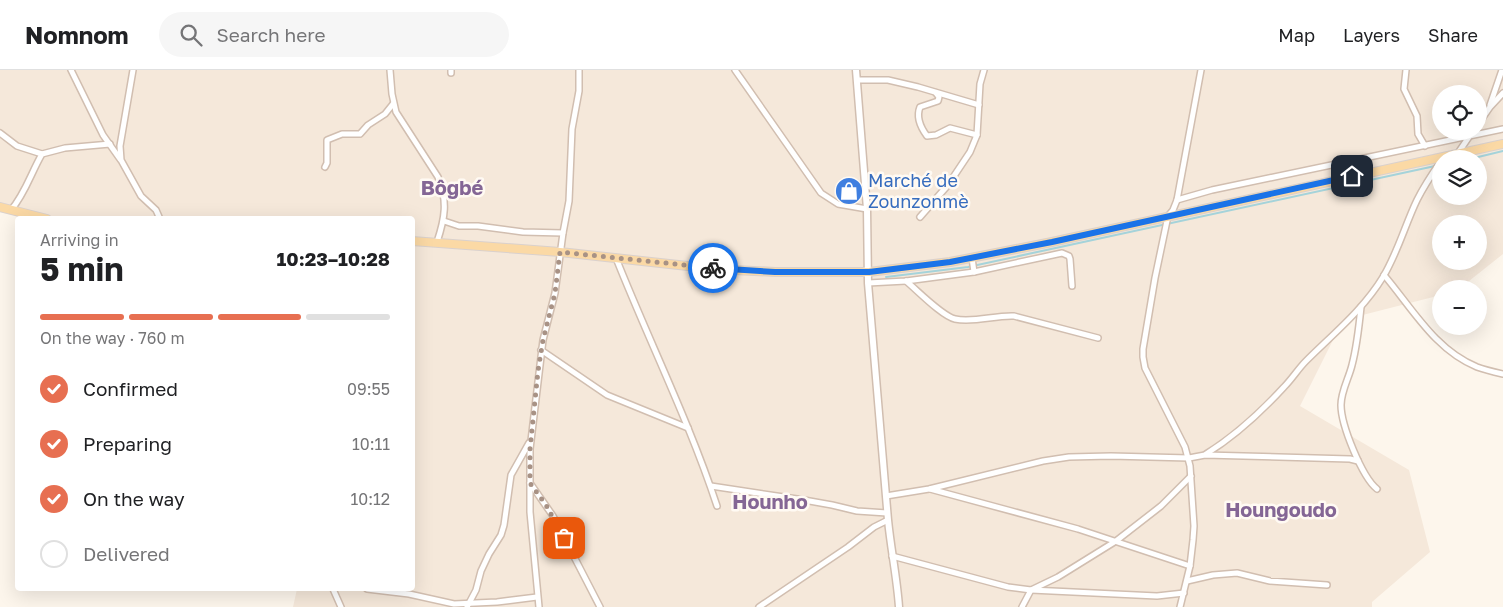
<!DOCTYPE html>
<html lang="en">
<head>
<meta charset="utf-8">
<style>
	:root { --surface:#fff; --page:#f6f6f6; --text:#202124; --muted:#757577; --line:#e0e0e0; --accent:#e76f51 }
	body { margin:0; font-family:"Golos Text",sans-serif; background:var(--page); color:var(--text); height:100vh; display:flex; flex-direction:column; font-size:19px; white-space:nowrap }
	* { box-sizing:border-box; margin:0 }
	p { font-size:16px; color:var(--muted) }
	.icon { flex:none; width:28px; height:28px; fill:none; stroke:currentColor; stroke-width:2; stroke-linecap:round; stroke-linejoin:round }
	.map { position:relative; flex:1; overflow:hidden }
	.sheet { position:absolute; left:15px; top:146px; width:400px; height:375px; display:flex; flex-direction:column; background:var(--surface); border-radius:5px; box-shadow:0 5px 20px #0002 }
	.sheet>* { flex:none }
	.buttons { position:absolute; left:1432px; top:15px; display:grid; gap:10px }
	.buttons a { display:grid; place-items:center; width:55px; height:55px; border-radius:50%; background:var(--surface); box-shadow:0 5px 20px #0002; font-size:25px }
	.pin { position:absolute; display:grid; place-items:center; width:42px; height:42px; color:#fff; margin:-21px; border-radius:10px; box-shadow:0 2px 8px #0006 }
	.courier { position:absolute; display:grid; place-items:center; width:50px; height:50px; margin:-25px; border:4px solid #1a73e8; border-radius:50%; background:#fff; color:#222; box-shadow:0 1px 6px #0007 }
	.headline em { font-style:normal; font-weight:700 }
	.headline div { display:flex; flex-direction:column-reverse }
	.headline { display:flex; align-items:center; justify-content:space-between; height:85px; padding:0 25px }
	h1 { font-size:32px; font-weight:700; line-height:38px }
	.bar { display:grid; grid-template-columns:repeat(4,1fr); gap:8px 5px; align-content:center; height:60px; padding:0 25px }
	.bar i { height:6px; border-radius:4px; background:var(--line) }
	.bar .current { background:var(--accent) }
	.bar p { grid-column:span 4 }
	ol { padding:0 25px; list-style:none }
	li { display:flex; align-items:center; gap:15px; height:55px }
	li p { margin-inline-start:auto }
	li .icon { padding:5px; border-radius:50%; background:var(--accent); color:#fff; stroke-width:4 }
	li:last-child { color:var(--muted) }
	li i { width:28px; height:28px; border:2px solid var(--line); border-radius:50% }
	header { display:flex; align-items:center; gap:30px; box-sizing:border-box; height:70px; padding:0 25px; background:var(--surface); border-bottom:1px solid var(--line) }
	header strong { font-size:24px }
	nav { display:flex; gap:28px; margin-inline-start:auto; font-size:18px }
	.search { width:350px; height:45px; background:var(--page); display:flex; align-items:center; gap:12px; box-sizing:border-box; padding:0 18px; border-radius:28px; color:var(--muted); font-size:19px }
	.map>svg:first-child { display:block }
	.residential { fill:#f5e8da; fill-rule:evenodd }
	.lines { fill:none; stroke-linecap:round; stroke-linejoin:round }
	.stream { stroke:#a5d3da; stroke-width:2 }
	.minor-casing { stroke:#d1beb0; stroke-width:8 }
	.tertiary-casing { stroke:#d1beb0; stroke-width:9 }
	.primary-casing { stroke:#dad1cd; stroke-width:10 }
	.minor { stroke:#fff; stroke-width:5 }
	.tertiary { stroke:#fff; stroke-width:6 }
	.primary { stroke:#fbd9a5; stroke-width:8 }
	.done { stroke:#a89285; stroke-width:5; stroke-dasharray:0 9 }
	.route { stroke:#1a73e8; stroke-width:6 }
	.labels { text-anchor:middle; stroke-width:5; stroke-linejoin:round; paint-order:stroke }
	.shop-label { font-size:18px; fill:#366cbe; stroke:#fffaf3; text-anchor:start }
	.quarter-label { font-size:20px; font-weight:bold; fill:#846695; stroke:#fffaf3 }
</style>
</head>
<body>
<header>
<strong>Nomnom</strong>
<div class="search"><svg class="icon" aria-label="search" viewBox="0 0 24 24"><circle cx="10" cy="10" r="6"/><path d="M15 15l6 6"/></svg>Search here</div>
<nav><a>Map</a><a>Layers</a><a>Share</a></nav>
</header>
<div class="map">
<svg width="1503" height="537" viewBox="0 0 1503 537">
	<rect width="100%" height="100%" fill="#fdf6ec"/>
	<path class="residential" d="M0,0H1503V184L1459,219H1441V225L1343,250L1300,336L1409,400L1430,482L1372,532V537H293L297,519H412V149H66L0,139ZM1441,24H1479V61H1441ZM1441,89H1479V126H1441ZM1441,154H1479V191H1441Z"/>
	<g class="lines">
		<g class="stream">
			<path d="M1470,89L1503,81"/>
			<path d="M886,207L968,197L1435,96"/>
		</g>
		<defs>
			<g id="minor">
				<path d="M71,0L103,65L120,89"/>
				<path d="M133,0L120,76L121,90L141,126L156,140L160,149"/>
				<path d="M390,0L392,24L396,42L438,107C448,131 445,148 437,172"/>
				<path d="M451,0V3"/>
				<path d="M735,0L821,123L838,134L867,139"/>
				<path d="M1406,0L1404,19L1417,46L1418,64L1425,76"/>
				<path d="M857,10H888L918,17L979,35"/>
				<path d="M936,23L939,27L938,31L920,37C916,47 921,58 927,66L936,65L950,58L977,65"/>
				<path d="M1490,35L1502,0"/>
				<path d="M1479,53L1490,37L1503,23"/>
				<path d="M0,63L17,76L42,84"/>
				<path d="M1458,83L1473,61"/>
				<path d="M325,97L327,93V70L342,64H360L368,55L385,44L393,34"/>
				<path d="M1177,130L1212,120L1503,59"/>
				<path d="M11,140C25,124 31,103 42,84L65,78L110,74"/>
				<path d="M920,147L948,115L970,82L977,65L980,14L984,0"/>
				<path d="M444,151L459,156H478L523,162L563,163"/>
				<path d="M616,188C649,271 689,351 717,436"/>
				<path d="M972,188L974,202"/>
				<path d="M1384,205C1412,238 1435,280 1477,297C1485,300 1494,302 1503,304"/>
				<path d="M906,211C918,221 942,246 955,249C974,253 995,245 1014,246L1098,268"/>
				<path d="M868,213L906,211L974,202L1062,183L1069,186L1070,189L1072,216"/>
				<path d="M1361,237C1359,257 1357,276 1352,295C1349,308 1341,321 1341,335C1341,355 1362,407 1377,419"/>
				<path d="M541,280L607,325L688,358"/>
				<path d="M1206,384C1235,366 1261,342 1284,317C1292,309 1298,299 1306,291C1333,264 1363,240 1383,207C1398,182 1405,155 1417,130C1424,116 1432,104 1441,91"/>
				<path d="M530,413L553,446L600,537"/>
				<path d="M711,416L804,430L832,435L857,441L887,443"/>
				<path d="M930,419L1078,459L1190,496"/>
				<path d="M886,426L929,419L1043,391L1069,387L1111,386L1189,388L1205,385L1350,389L1358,391"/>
				<path d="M892,486L1008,517L1031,520L1157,526L1184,523"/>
				<path d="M1187,511L1213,505L1237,503L1270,511L1327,515"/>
				<path d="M333,519L341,537"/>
				<path d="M367,519L409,524L454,534L497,532L537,527"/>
				<path d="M467,537L476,520L481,501L489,484L501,465L504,455L511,405L529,373"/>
				<path d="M539,537L530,442V379L543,270L555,223L563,163L569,131L572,59L579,21V0"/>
				<path d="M759,537L848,477L874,457L888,450"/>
				<path d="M1022,537L1031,520L1058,507L1116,471L1161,436L1191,406"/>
				<path d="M1180,537L1190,496L1193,470L1194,456L1190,396L1185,377L1145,298L1143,287V279L1155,208L1168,146L1173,140L1177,130L1201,0"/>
			</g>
			<path id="tertiary" d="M856,0L867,139L868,213L888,450C891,480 897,508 899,537"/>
			<g id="primary">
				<path d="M0,137L47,149"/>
				<path d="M412,171L560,182L715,199L775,202H869L950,192L1052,172L1503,74"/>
			</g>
		</defs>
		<use href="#minor" class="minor-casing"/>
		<use href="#tertiary" class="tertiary-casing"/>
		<use href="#primary" class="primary-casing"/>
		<use href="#minor" class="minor"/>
		<use href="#tertiary" class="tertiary"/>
		<use href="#primary" class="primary"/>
	</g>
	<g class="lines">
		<path class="done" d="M564,468L546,435L530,413V379L538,301L543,270L555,223L560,182L713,198"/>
		<path class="route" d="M713,198L775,202H869L950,192L1052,172L1352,106"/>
	</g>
	<defs>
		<symbol id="shop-disc" viewBox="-11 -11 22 22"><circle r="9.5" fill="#3f7fe0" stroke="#fffaf3"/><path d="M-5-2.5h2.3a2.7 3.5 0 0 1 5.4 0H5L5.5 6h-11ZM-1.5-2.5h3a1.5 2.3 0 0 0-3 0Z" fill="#fff"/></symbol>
	</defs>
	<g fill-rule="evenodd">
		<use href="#shop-disc" x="833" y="105" width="32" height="32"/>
	</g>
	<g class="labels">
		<g class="shop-label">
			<text x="868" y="117">Marché de<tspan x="868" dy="21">Zounzonmè</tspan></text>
		</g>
		<g class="quarter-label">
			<text x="452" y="125">Bôgbé</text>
			<text x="770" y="439">Hounho</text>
			<text x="1281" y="447">Houngoudo</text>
		</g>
	</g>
</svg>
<div class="buttons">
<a><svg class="icon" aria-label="locate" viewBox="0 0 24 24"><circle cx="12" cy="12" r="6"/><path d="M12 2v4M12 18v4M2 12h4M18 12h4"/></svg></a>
<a><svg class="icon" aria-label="layers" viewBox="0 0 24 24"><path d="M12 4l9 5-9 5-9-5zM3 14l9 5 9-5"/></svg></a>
<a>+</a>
<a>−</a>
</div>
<div class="pin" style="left:564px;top:468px;background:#ea580c"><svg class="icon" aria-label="bag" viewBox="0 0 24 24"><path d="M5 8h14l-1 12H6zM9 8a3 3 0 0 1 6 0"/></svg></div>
<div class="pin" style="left:1352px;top:106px;background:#1f2937"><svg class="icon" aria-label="home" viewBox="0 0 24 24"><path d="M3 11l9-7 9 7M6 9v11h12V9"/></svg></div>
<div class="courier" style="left:713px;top:198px"><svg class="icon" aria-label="bike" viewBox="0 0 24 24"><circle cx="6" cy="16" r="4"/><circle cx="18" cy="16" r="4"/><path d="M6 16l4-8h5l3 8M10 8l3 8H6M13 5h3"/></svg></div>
<section class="sheet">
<div class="headline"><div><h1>5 min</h1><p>Arriving in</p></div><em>10:23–10:28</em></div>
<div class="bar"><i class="current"></i><i class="current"></i><i class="current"></i><i></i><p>On the way · 760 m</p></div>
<ol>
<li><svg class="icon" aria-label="check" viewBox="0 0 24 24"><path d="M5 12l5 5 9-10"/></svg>Confirmed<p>09:55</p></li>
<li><svg class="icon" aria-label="check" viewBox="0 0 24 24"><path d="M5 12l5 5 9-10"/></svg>Preparing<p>10:11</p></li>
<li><svg class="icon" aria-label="check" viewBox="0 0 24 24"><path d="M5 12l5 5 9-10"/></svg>On the way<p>10:12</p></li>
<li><i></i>Delivered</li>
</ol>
</section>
</div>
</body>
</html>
